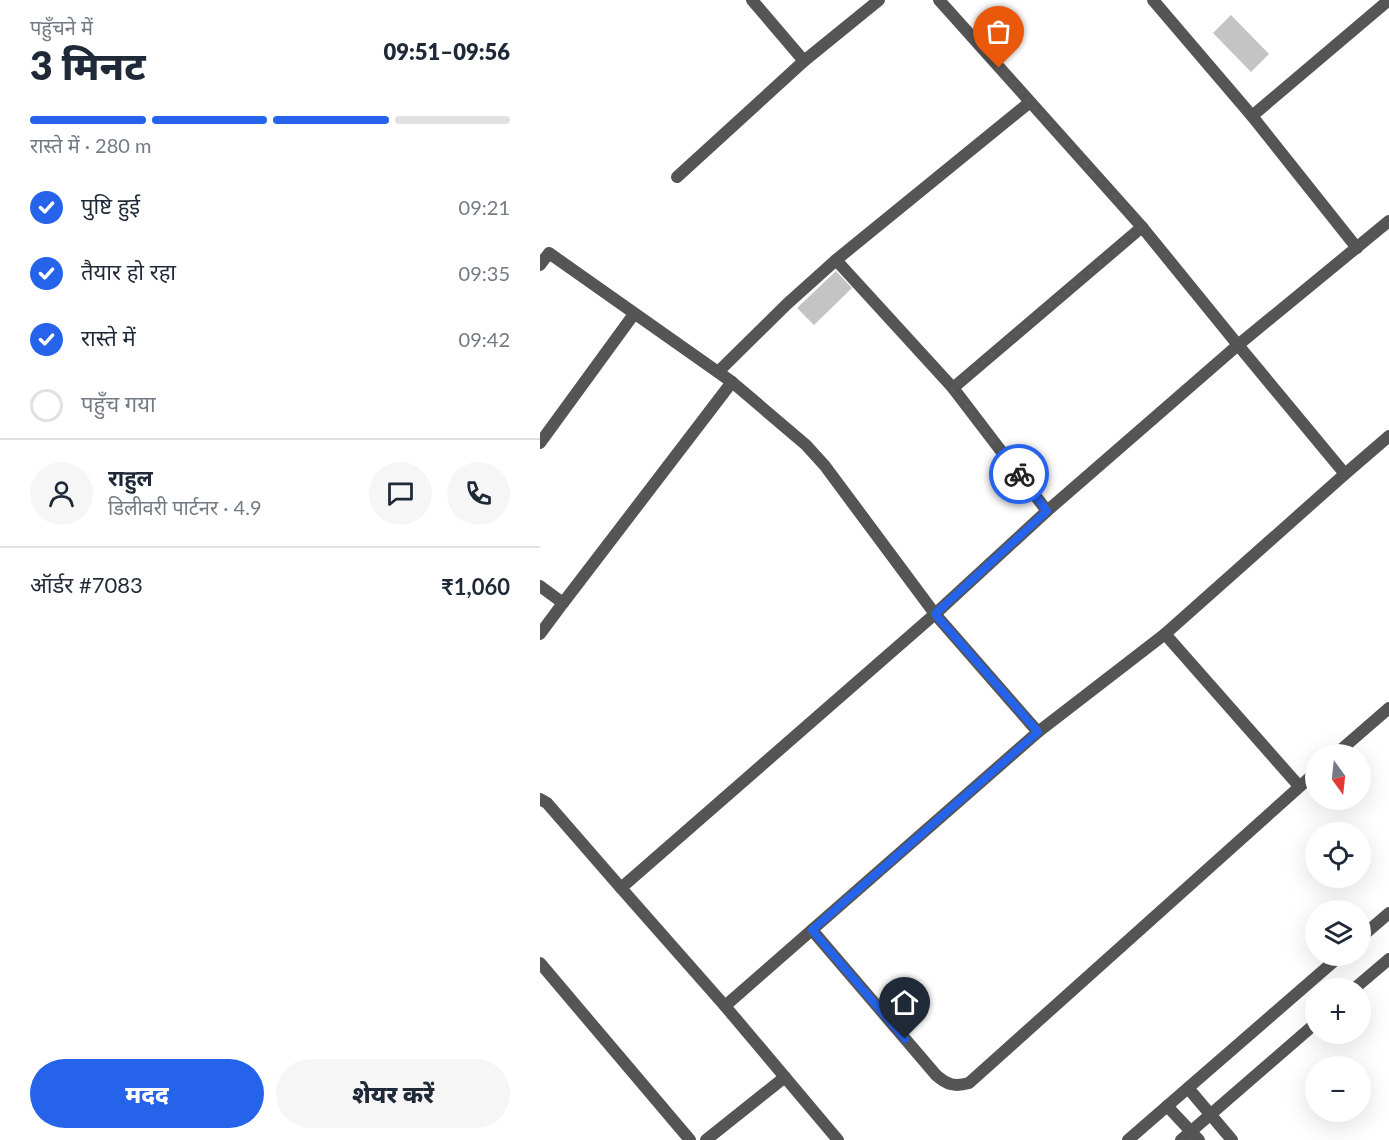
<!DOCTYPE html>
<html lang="hi">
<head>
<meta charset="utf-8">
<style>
	:root { --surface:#fff; --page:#f6f6f7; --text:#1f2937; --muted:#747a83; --line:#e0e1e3; --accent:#2563eb }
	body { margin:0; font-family:Lato,"Noto Sans Devanagari",sans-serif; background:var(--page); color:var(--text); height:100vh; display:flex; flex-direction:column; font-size:22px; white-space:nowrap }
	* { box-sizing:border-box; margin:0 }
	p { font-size:20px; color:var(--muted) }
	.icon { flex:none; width:33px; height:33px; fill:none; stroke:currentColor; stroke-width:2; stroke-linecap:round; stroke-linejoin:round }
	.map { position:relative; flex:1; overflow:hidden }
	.sheet { display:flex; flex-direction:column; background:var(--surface); width:540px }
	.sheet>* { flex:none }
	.needle { width:39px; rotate:165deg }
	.controls { position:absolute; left:765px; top:744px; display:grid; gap:12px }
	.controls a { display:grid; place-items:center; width:66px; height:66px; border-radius:50%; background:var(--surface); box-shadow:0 6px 24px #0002; font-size:30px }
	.pin { position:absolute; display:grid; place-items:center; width:51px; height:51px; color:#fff; margin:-62px -26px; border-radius:50% 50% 50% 0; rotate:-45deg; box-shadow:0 0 6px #0007 }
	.pin .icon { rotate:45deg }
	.courier { position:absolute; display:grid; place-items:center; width:60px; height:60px; margin:-30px; border:4px solid #2563eb; border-radius:50%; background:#fff; color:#222; box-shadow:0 2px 8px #0007 }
	.head em { font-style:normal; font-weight:800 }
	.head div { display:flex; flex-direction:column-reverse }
	.head { display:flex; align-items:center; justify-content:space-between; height:102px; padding:0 30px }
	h1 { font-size:39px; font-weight:800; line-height:45px }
	.bar { display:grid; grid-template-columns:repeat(4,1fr); gap:9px 6px; align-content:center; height:72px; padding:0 30px }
	.bar i { height:8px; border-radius:4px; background:var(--line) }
	.bar .on { background:var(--accent) }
	.bar p { grid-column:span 4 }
	.line { display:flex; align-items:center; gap:15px; padding:0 30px; border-top:2px solid var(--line) }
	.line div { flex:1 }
	.round { display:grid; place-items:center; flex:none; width:63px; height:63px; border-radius:32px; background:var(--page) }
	ol { padding:0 30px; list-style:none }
	li { display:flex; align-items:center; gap:18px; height:66px }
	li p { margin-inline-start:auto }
	li .icon { padding:6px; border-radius:50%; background:var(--accent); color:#fff; stroke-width:4 }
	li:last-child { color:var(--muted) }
	li i { width:33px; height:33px; border:3px solid var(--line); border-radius:50% }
	.primary-button { display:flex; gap:12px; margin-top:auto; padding:12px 30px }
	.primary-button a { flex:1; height:69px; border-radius:36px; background:var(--accent); color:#fff; font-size:24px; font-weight:800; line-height:69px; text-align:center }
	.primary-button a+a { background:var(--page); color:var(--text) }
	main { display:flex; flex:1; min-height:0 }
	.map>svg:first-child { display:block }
	.building { fill:#c4c4c4 }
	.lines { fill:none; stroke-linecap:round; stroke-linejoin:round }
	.minor { stroke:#555; stroke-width:12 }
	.done { stroke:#595959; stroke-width:6; stroke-dasharray:0 10.8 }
	.route { stroke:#2563eb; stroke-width:8 }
</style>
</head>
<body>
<main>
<section class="sheet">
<div class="head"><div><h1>3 मिनट</h1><p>पहुँचने में</p></div><em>09:51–09:56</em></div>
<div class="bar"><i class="on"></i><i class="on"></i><i class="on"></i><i></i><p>रास्ते में · 280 m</p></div>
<ol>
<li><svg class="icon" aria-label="check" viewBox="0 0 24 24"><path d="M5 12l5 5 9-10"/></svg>पुष्टि हुई<p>09:21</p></li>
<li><svg class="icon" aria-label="check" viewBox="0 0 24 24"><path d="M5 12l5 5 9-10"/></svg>तैयार हो रहा<p>09:35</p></li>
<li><svg class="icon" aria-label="check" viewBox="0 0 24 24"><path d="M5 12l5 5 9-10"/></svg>रास्ते में<p>09:42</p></li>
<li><i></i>पहुँच गया</li>
</ol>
<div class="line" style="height:108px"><a class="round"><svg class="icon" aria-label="person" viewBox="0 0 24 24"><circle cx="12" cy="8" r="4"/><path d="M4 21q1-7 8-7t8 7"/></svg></a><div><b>राहुल</b><p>डिलीवरी पार्टनर · 4.9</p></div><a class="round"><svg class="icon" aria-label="chat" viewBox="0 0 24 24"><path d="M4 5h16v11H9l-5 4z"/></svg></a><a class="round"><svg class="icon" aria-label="phone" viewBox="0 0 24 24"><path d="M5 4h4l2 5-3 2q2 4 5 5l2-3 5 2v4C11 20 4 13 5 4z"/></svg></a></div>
<div class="line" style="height:78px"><div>ऑर्डर #7083</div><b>₹1,060</b></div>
<div class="primary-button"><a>मदद</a><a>शेयर करें</a></div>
</section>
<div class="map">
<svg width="849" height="1140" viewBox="0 0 849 1140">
	<rect width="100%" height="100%" fill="#fff"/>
	<g class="building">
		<path d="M691,15L729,54L711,72L673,33Z"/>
		<path d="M296,271L312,288L274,325L257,308Z"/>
	</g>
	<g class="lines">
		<g class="minor">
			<path d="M212,0L264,61L339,0"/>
			<path d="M399,0L602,227L698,345L805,474"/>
			<path d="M613,0L712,116L817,248"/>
			<path d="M490,102L296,260L413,388L507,511"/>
			<path d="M712,116L849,0"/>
			<path d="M137,177L264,61"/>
			<path d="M0,265L9,253L192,382L266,445L285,466L395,614L498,732"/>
			<path d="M178,372L247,304L296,260"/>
			<path d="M413,388L602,227"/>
			<path d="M0,443L94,314"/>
			<path d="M0,586L23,603L192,382"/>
			<path d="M0,634L23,603"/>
			<path d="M625,634L759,786"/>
			<path d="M796,754L849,708"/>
			<path d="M0,799L7,803L81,888"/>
			<path d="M272,930L396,1075C407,1085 415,1087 429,1083L776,772"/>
			<path d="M820,938L849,913"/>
			<path d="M0,963L150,1140"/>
			<path d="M815,988L849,959"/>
			<path d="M185,1006L498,732L625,634L805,474L849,436"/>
			<path d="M648,1088L692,1140"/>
			<path d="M627,1106L659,1140"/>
			<path d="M166,1140L245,1077"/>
			<path d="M298,1140L185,1006L81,888L395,614L507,511L698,345L849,221"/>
			<path d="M588,1140L800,956"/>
			<path d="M641,1140L776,1023"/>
		</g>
	</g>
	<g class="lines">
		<path class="done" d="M459,68L602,227L412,388L479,474"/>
		<path class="route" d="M365,1039L272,930L498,732L395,614L507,511L479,474"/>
	</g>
</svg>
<div class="controls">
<a><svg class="needle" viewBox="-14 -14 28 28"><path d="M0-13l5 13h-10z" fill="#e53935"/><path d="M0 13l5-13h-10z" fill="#747a83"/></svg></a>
<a><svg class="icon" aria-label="locate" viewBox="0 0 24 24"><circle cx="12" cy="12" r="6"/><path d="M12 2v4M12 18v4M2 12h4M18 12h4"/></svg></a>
<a><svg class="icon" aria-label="layers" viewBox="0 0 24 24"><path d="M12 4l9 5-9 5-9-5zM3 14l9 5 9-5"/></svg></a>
<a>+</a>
<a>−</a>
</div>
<div class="pin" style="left:459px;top:68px;background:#ea580c"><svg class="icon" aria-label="bag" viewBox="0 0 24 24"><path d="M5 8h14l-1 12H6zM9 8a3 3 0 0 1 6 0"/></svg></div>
<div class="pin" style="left:365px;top:1039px;background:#1f2937"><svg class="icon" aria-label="home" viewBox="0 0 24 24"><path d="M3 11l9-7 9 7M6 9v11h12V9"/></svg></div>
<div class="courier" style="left:479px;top:474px"><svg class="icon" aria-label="bike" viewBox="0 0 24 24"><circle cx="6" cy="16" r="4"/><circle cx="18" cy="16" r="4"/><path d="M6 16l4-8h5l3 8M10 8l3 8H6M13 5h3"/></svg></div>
</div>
</main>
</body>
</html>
